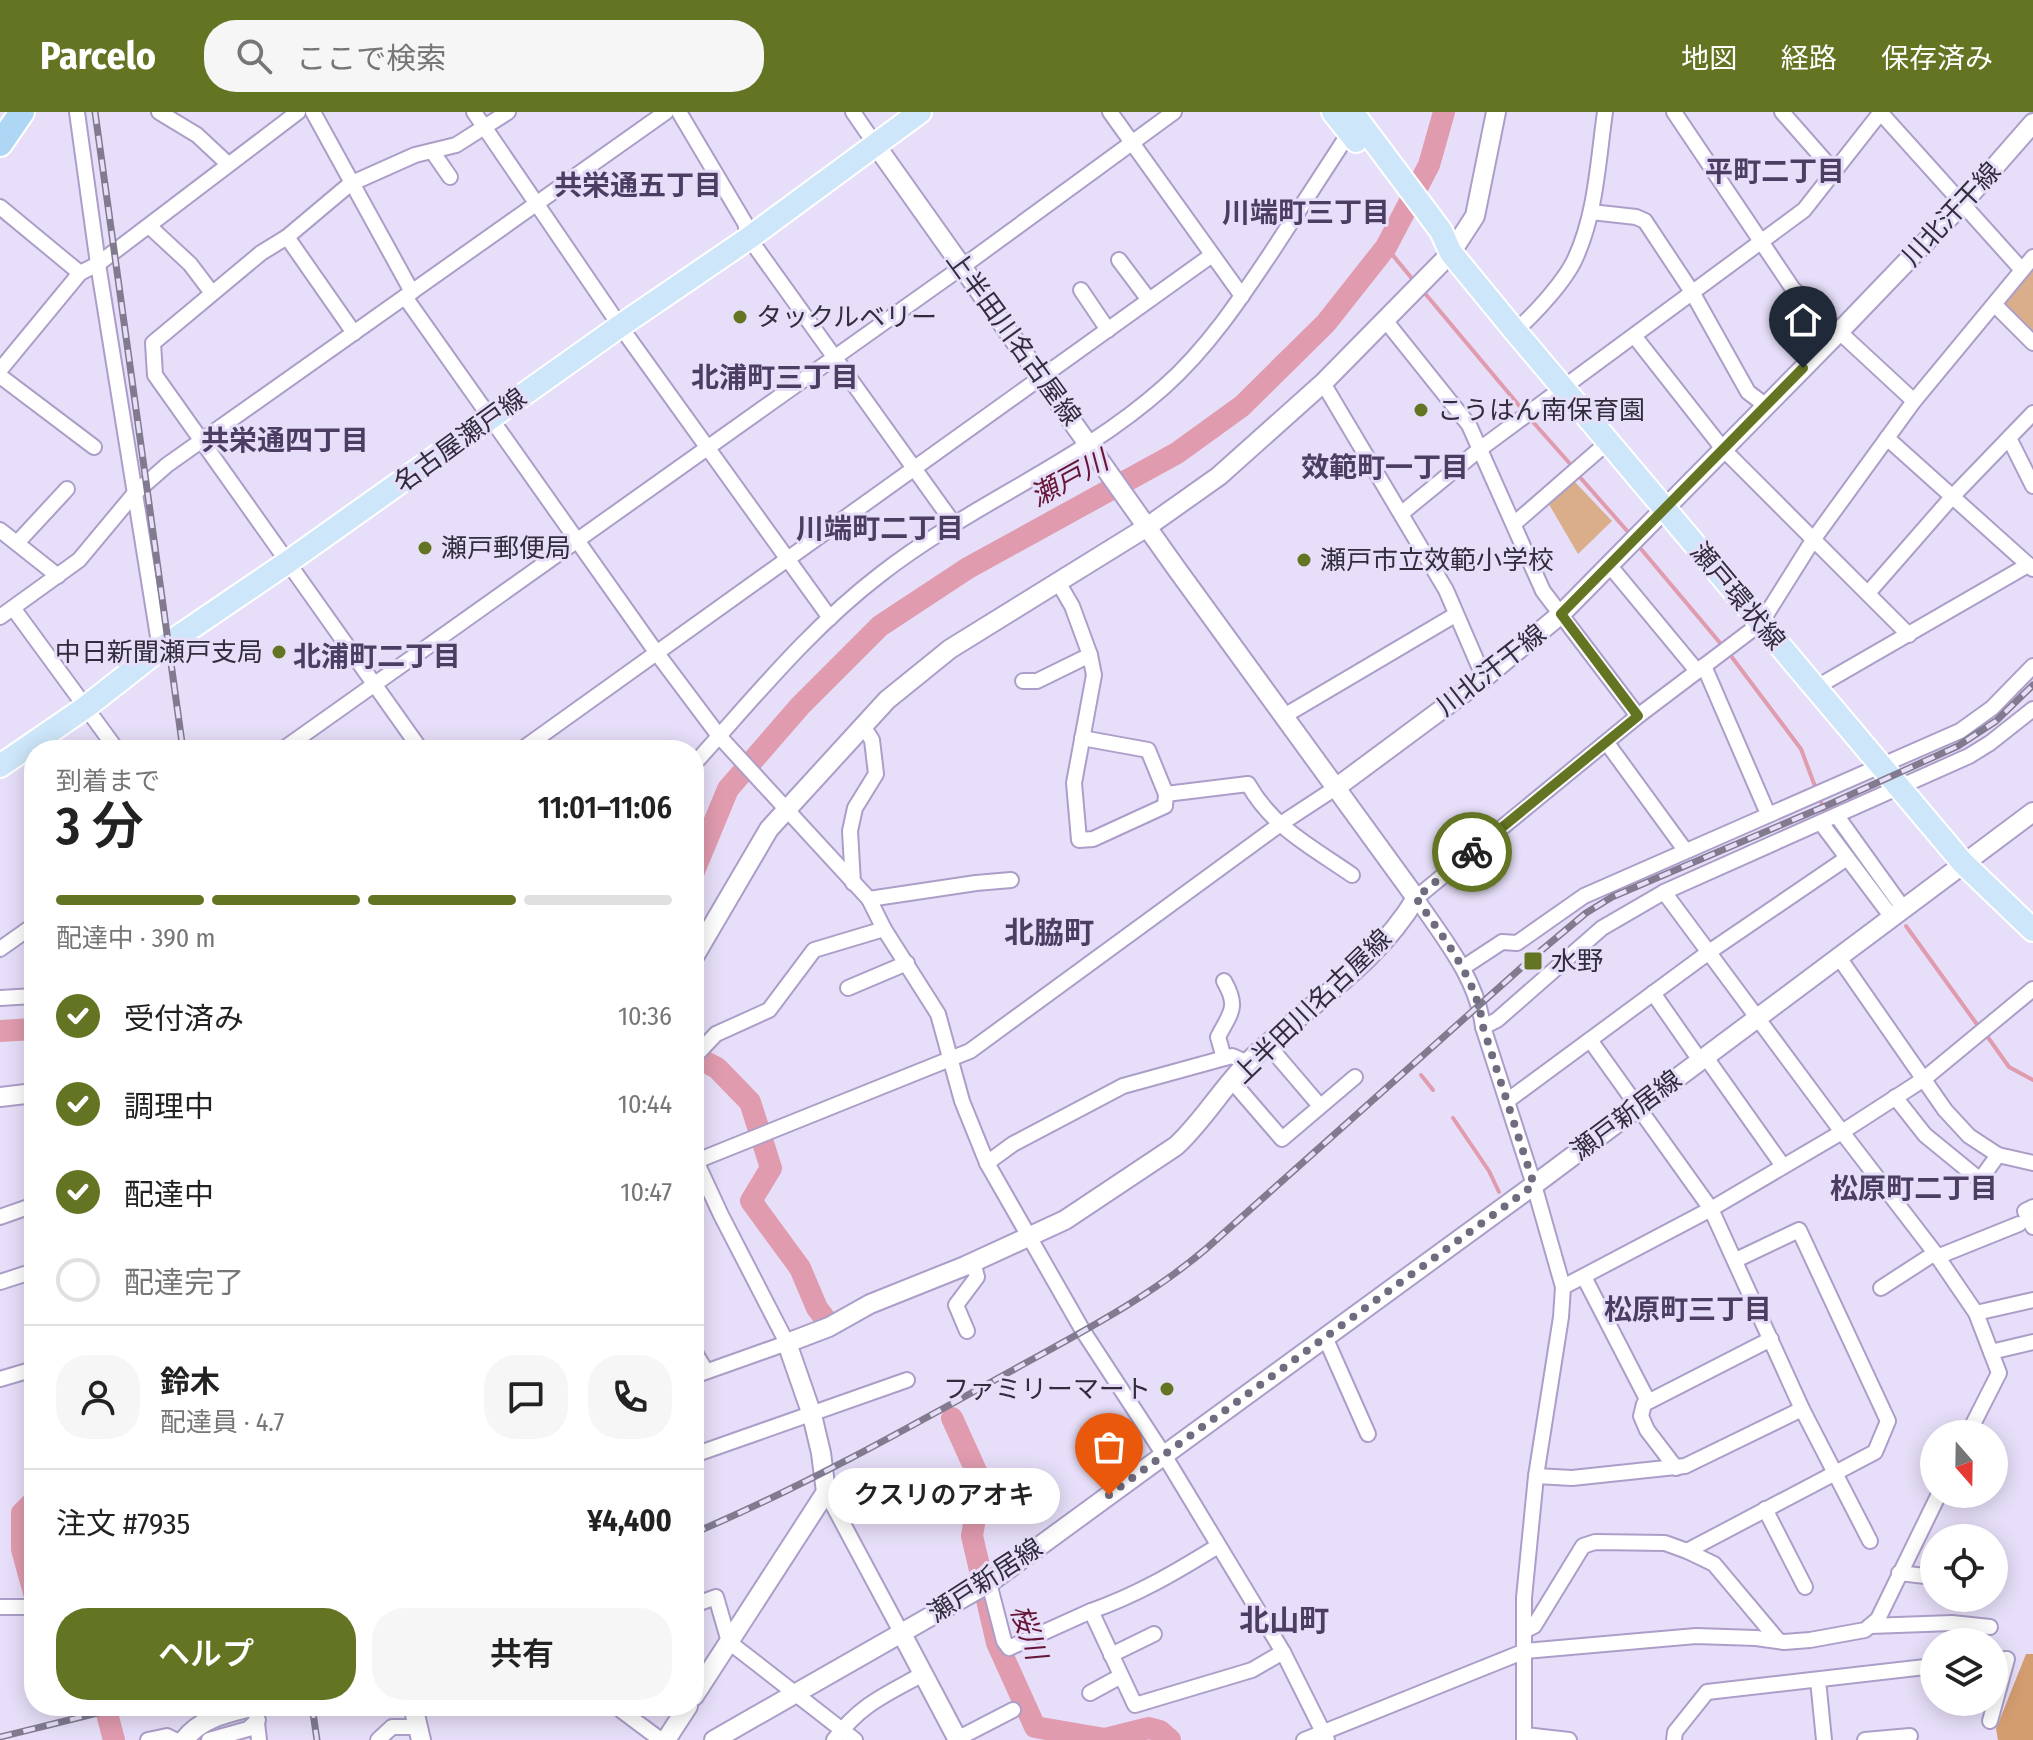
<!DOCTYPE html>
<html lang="ja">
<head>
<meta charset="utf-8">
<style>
	:root { --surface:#fff; --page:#f6f6f6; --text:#222; --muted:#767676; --line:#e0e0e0; --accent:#637523 }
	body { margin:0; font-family:"Fira Sans Condensed","Noto Sans JP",sans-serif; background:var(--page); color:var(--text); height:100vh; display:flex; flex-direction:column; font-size:30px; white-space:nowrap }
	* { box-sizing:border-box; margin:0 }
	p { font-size:26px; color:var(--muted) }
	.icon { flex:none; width:44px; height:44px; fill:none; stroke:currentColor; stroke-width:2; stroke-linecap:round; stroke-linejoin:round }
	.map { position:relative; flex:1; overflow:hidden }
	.panel { position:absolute; left:24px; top:628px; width:680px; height:976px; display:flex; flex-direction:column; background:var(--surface); border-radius:32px; box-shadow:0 4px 20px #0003 }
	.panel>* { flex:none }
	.needle { width:52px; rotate:160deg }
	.tools { position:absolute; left:1920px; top:1308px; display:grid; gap:16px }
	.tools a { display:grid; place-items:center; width:88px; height:88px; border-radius:50%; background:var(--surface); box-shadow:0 4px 20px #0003; font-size:40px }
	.pin { position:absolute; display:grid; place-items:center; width:68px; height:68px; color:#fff; margin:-82px -34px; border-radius:50% 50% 50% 0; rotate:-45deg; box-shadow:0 0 8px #0007 }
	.pin .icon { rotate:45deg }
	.courier { position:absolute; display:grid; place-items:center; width:80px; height:80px; margin:-40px; border:6px solid #637523; border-radius:50%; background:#fff; color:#222; box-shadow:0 2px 10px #0007 }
	.bubble { position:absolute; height:56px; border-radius:28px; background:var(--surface); box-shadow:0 4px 20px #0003; font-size:26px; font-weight:600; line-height:56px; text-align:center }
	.headline em { font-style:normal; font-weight:600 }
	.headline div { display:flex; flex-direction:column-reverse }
	.headline { display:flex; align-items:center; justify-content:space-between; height:136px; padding:0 32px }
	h1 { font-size:52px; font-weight:600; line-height:60px }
	.bar { display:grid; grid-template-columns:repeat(4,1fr); gap:12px 8px; align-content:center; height:96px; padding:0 32px }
	.bar i { height:10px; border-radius:6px; background:var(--line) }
	.bar .active { background:var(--accent) }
	.bar p { grid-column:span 4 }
	.line { display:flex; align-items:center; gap:20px; padding:0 32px; border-top:2px solid var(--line) }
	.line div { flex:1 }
	.round { display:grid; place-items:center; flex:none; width:84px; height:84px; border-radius:32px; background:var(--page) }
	ol { padding:0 32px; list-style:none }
	li { display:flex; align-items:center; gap:24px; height:88px }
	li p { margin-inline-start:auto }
	li .icon { padding:8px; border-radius:50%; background:var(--accent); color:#fff; stroke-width:4 }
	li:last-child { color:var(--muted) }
	li i { width:44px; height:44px; border:4px solid var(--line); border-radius:50% }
	.button { display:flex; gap:16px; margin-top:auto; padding:16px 32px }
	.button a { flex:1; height:92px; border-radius:32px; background:var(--accent); color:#fff; font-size:32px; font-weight:600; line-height:92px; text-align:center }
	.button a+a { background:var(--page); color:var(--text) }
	header { display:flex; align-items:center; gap:48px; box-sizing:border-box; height:112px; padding:0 40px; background:var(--accent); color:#fff }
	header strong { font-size:38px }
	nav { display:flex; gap:44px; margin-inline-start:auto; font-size:28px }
	.search { width:560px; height:72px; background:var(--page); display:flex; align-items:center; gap:20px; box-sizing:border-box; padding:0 28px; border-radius:32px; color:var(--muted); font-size:30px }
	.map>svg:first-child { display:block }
	.green { fill:#daae8a }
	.forest { fill:#d39d70 }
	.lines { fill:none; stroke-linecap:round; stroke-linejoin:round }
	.stream { stroke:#e19baf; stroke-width:4 }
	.river { stroke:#e19baf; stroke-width:22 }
	.street-casing { stroke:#ac9ec8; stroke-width:18 }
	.secondary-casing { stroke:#ac9ec8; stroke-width:22 }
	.primary-casing { stroke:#fff; stroke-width:26 }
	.highway-casing { stroke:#fff; stroke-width:28 }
	.street { stroke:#fff; stroke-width:14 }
	.secondary { stroke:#fff; stroke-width:18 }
	.primary { stroke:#cee6f9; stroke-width:22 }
	.highway { stroke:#aed6f5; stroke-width:24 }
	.rail-casing { stroke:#827b90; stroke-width:7 }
	.rail { stroke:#e7dff9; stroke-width:4; stroke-dasharray:12; stroke-linecap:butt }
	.done { stroke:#716b7f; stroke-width:8; stroke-dasharray:0 14.4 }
	.route { stroke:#637523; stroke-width:10 }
	.poi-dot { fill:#637523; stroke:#e7dff9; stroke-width:3 }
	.labels { text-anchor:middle; stroke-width:6; stroke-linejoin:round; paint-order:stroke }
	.street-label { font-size:26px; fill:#322c3d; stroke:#e7dff9 }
	.poi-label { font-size:26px; fill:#322c3d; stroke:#e7dff9; text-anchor:start }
	.neighbourhood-label { font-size:28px; font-weight:bold; fill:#4b3e62; stroke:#e7dff9 }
	.water-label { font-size:28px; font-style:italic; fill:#661537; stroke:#e7dff9 }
	.quarter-label { font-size:30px; font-weight:bold; fill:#4b3e62; stroke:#e7dff9 }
</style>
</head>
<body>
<header>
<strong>Parcelo</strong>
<div class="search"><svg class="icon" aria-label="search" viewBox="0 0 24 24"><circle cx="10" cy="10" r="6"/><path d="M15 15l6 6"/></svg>ここで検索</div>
<nav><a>地図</a><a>経路</a><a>保存済み</a></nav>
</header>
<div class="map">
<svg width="2033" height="1628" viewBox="0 0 2033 1628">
	<rect width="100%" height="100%" fill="#e7dff9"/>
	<g class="green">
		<path d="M2033,153V224L2000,193Z"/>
		<path d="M1572,367L1612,409L1578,442L1547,389Z"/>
	</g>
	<path class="forest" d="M2026,1542H2033V1628H1998L1996,1617Z"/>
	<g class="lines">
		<g class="stream">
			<path d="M1386,135L1414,169"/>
			<path d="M1423,179L1522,297"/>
			<path d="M1533,310L1572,354"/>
			<path d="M1578,363L1629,421"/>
			<path d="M1641,437L1721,532"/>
			<path d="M1731,544L1801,637L1816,677"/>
			<path d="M1819,685L1826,703"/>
			<path d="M1831,710L1888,789"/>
			<path d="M1906,814L1976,911"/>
			<path d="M1987,924L2009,955L2033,968"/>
			<path d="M1421,963L1433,978"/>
			<path d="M1453,1006L1489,1059L1499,1080"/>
		</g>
		<g class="river">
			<path d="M694,759L728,677L800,594L880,514L968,456L1177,341L1242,294L1326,211L1386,135L1429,53L1444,0"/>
			<path d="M0,919L34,917"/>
			<path d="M694,944L717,956L750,990L771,1056L751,1089L800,1156L817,1196L826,1208"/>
			<path d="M952,1306L981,1370L972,1424L997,1531L1035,1615L1105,1627L1149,1616L1160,1619L1170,1628"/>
			<path d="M34,1389L22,1401V1437L34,1481"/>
			<path d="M105,1594L114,1628"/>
		</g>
		<defs>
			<g id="street">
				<path d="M77,0L98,152L160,537"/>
				<path d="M159,0L197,23L228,52"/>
				<path d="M313,0L412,180"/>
				<path d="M474,0L620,214L830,506"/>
				<path d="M679,0L745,111L749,126L954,412"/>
				<path d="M853,0L875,32"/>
				<path d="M1110,0L1242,184"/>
				<path d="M1674,0L1793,177L1914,289"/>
				<path d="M1782,0L1833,58"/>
				<path d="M1880,0L2022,158"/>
				<path d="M432,39L450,65"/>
				<path d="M0,95L80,161"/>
				<path d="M1591,100L1636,105L1645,109L1692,180L1748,280L1765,293"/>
				<path d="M149,114L190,152L212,181"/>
				<path d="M287,125L354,221"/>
				<path d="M1119,148L1149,188"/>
				<path d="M1081,178L1108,218"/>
				<path d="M405,185L656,540L719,624L869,787L884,817L938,902L962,989L987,1051L1083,1219L1164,1343L1283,1540L1327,1628"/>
				<path d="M1995,193L2033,231"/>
				<path d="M1385,208L1469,313L1543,479L1638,604"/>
				<path d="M1515,219C1534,203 1565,169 1575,147C1596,102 1598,49 1605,0"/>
				<path d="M1635,225L1723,337L1909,523"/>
				<path d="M0,258L80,161L98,152L298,0"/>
				<path d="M0,264L94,335"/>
				<path d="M1323,271L1446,478L1484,566"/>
				<path d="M1887,326L2033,457"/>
				<path d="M2009,326L2033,374"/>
				<path d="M1402,401L1480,337L1804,98L1881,0"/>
				<path d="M1515,411L1608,330"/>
				<path d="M0,418L58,464"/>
				<path d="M17,431L67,377"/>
				<path d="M1610,454L1697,559"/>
				<path d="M1058,470L1072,494L1090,543L1094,563L1074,671L1079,728L1093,727L1165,694L1166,682"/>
				<path d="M1869,480L1952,385L2033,301"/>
				<path d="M13,496L117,638"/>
				<path d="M0,505L79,448L134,382L167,353L666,0"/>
				<path d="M1704,554L1768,702"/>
				<path d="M1023,569H1037L1090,543"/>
				<path d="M1815,576L2028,453"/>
				<path d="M1284,604L1455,503"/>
				<path d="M1082,626L1148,638L1166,682L1248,672C1273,716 1312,735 1352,763"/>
				<path d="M1607,631L1685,738"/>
				<path d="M282,638L962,155L1174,0"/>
				<path d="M421,638L155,263L153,231L261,141L287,125L350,72L415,43L456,33L508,0"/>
				<path d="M521,638L1212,143"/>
				<path d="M694,652C754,586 809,517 881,462C971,392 1079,351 1164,275C1208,236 1241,186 1273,138C1298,99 1324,60 1349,21"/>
				<path d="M1837,704L1903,796"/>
				<path d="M1821,711L1891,804"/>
				<path d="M853,771L850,719L855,696L876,662L872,628L863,614"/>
				<path d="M1664,780L1842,1020L1935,1141L1976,1201L1999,1261L1968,1322"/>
				<path d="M869,787L976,771L1011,768"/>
				<path d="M0,837L34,813"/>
				<path d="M1838,844L1945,998L1969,1024L1998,1043L2033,1051"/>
				<path d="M1464,855L1502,830L1517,831L1584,784L1960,619L1992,596L2033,554"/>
				<path d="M848,876L907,851"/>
				<path d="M1653,881L1699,947"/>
				<path d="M0,886L34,884"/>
				<path d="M1483,915L1497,908L1602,816L1664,780L1969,644L1990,631L2033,597"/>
				<path d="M1590,928L1711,1097L1802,1297L1870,1429"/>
				<path d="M1268,933L1320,994"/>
				<path d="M699,940L716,922L769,898L814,838L884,817"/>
				<path d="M1705,944L1783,1054"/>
				<path d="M1224,946L1218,925C1231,900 1239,895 1224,869"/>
				<path d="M1232,969L1282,1027L1355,965"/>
				<path d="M1895,985L1925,1023L1980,1068L1998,1043"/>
				<path d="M1507,989L1709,840L1847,746"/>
				<path d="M694,1050L970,939L1279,713L1337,675"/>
				<path d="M987,1051L1013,1032L1123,974L1232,944L1248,951"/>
				<path d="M2033,1095L2025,1099L2033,1115"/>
				<path d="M0,1105L34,1093"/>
				<path d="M1937,1145L2019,1112"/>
				<path d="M1584,1165L1648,1289"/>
				<path d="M0,1170L34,1159"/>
				<path d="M1563,1175L1711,1097L1842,1020L1924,967L2033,877"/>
				<path d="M1881,1176L1935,1141"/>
				<path d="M1976,1201L2033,1188"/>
				<path d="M967,1219L956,1193L977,1165L973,1150"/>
				<path d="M1325,1225L1368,1322"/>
				<path d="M694,1239L706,1259"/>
				<path d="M1991,1240L2033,1230"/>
				<path d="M694,1264L787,1231L721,1103L696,1049"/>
				<path d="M0,1267L34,1257"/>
				<path d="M694,1343L907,1268"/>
				<path d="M1676,1356L1647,1318L1641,1304L1644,1292L1771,1227"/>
				<path d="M1536,1364L1572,1366L1685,1354L1802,1297"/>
				<path d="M826,1380L902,1522"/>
				<path d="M1765,1397L1805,1475"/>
				<path d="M1687,1439L1875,1340L1888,1309L1799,1118L1736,1148"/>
				<path d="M1899,1461L1934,1465"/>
				<path d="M989,1471L1004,1529L1009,1536L1091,1499L1135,1593L1252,1558L1283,1540"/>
				<path d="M694,1493L716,1485L729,1530L855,1628"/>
				<path d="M0,1495H34"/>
				<path d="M1091,1499C1137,1483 1176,1460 1218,1434"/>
				<path d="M1870,1514L1952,1511L1990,1515"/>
				<path d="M1524,1519L1534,1514L1583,1434L1595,1430L1665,1431L1687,1439L1714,1452L1777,1527"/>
				<path d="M1111,1543L1154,1522"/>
				<path d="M1818,1568L1824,1628"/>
				<path d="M1090,1581L1121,1564"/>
				<path d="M621,1594L622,1599L661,1628"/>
				<path d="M256,1602L259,1628"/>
				<path d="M1990,1609L2007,1547L1994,1548"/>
				<path d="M1525,1623L1569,1628"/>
				<path d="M148,1628L167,1624L175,1628"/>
				<path d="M209,1628L248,1617L258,1608"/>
				<path d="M378,1628L392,1615H418"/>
				<path d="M834,1628C861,1592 885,1583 923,1562"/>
				<path d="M955,1628L1013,1598"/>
				<path d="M1304,1628L1525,1539L1696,1524L1756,1526L1784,1530L1810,1528L1865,1518L1878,1507L1939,1382"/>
				<path d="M1524,1628V1486L1536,1364L1561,1205L1563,1175L1534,1073L1483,915C1477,866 1443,826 1416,786L1638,604L1761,511L1813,428L1914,289L2033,145"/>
				<path d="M1674,1628L1675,1620L1707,1580L1934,1554"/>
				<path d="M1865,1628L1910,1624"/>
			</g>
			<g id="secondary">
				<path d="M1337,675L1484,566L1561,502L1840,219L1963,91L2033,11"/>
				<path d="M694,845L769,717L887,588L950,537L1147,415L1219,364L1323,271L1451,141L1475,104L1496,0"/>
				<path d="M0,985L34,981"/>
				<path d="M902,1522L958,1628"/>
				<path d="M694,1584L826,1380L821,1341L812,1303L787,1231L829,1215L870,1192L965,1154L1065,1108L1176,1034C1203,1009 1222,976 1248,950C1304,895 1375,855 1416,786L1176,456L875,32"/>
				<path d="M413,1594L421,1628"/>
				<path d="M184,1628C202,1605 228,1601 255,1594"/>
				<path d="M666,1628L688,1594"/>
				<path d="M714,1628L989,1471L1534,1073L2033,700"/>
			</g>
			<g id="primary">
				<path d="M1333,0L1356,29"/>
				<path d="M1352,0L1441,119L1451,141L1515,219L1963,751L2033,818"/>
				<path d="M0,654L86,595L160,537L288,450L620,214L749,126L920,0"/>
			</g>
			<path id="highway" d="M0,32L22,0"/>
		</defs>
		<use href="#street" class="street-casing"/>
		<use href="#secondary" class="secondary-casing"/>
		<use href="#primary" class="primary-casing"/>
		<use href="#highway" class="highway-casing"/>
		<use href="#street" class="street"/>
		<use href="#secondary" class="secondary"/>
		<use href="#primary" class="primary"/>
		<use href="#highway" class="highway"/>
		<defs>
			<g id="rail">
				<path d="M95,0L183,638"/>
				<path d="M694,1421C800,1376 901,1320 1002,1264C1072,1225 1145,1189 1207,1136L1531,847L1586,801L1612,785L1828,693L1958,634L1996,609L2033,573"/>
				<path d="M312,1594L317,1628"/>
				<path d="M0,1625L126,1594"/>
			</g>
		</defs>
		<use href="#rail" class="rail-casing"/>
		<use href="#rail" class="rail"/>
	</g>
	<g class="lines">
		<path class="done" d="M1109,1383L1534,1073L1483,915C1477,866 1443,826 1416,786L1472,740"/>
		<path class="route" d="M1472,740L1638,604L1561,502L1803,256"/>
	</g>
	<g class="poi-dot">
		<circle cx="740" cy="205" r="8"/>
		<circle cx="1421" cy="298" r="8"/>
		<circle cx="425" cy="436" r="8"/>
		<circle cx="1304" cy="448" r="8"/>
		<circle cx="279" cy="540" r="8"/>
		<rect x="1523" y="839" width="20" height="20" rx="4"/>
		<circle cx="1167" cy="1277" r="8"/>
	</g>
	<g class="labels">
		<g class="street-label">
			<text transform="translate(1951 102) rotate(-47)" y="9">川北汗干線</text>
			<text transform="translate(1014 226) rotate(54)" y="9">上半田川名古屋線</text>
			<text transform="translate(460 328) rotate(-36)" y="9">名古屋瀬戸線</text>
			<text transform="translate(1738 484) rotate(50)" y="9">瀬戸環状線</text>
			<text transform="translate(1491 558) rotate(-38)" y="9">川北汗干線</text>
			<text transform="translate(1312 894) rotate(-44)" y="9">上半田川名古屋線</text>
			<text transform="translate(1626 1003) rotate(-37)" y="9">瀬戸新居線</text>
			<text transform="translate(985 1468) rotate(-33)" y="9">瀬戸新居線</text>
		</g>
		<g class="poi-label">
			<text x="756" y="214">タックルベリー</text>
			<text x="1437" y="307">こうはん南保育園</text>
			<text x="441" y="445">瀬戸郵便局</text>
			<text x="1320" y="457">瀬戸市立效範小学校</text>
			<text x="263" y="549" text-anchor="end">中日新聞瀬戸支局</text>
			<text x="1551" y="858">水野</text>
			<text x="1151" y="1286" text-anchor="end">ファミリーマート</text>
		</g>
		<g class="neighbourhood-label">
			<text x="1775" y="69">平町二丁目</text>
			<text x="638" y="83">共栄通五丁目</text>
			<text x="1306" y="110">川端町三丁目</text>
			<text x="775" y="275">北浦町三丁目</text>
			<text x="285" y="338">共栄通四丁目</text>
			<text x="1385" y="365">效範町一丁目</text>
			<text x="880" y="426">川端町二丁目</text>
			<text x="377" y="554">北浦町二丁目</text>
			<text x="1914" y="1086">松原町二丁目</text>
			<text x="1688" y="1207">松原町三丁目</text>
		</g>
		<g class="water-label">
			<text transform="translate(1069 366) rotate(-29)" y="10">瀬戸川</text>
			<text transform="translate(1029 1520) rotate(71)" y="10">桜川</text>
		</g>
		<g class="quarter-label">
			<text x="1049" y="831">北脇町</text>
			<text x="1284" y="1519">北山町</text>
		</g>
	</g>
</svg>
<div class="tools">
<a><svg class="needle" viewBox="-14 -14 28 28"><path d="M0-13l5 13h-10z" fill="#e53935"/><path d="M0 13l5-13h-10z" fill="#767676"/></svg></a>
<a><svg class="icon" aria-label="locate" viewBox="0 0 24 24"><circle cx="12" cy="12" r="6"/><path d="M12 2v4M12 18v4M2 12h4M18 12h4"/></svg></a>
<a><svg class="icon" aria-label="layers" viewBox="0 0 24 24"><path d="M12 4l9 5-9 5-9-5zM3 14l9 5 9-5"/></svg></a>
</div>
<div class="pin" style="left:1109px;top:1383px;background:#ea580c"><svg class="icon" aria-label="bag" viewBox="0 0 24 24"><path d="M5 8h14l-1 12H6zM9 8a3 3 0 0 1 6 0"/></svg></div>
<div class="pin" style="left:1803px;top:256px;background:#1f2937"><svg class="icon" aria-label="home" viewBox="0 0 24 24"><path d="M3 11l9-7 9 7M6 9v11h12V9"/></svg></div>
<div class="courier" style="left:1472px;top:740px"><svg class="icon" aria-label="bike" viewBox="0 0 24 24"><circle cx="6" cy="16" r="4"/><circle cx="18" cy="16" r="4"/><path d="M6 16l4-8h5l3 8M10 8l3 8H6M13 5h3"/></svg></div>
<div class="bubble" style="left:828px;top:1356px;width:232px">クスリのアオキ</div>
<section class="panel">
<div class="headline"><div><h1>3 分</h1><p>到着まで</p></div><em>11:01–11:06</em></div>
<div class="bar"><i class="active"></i><i class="active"></i><i class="active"></i><i></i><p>配達中 · 390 m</p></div>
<ol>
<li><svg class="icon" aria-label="check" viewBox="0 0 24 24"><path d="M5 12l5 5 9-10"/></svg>受付済み<p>10:36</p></li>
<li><svg class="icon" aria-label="check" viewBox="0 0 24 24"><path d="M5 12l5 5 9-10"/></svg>調理中<p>10:44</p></li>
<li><svg class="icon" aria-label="check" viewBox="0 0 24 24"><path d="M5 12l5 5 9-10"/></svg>配達中<p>10:47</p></li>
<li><i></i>配達完了</li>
</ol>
<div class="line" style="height:144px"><a class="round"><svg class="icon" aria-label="person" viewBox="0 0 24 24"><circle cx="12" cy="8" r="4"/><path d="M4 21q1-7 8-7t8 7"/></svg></a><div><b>鈴木</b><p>配達員 · 4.7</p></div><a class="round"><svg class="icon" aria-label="chat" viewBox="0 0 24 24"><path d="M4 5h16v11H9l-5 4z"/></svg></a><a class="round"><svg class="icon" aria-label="phone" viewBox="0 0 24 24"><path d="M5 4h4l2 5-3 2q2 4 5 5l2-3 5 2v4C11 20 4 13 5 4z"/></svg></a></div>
<div class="line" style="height:104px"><div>注文 #7935</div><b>¥4,400</b></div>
<div class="button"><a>ヘルプ</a><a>共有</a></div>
</section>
</div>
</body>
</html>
